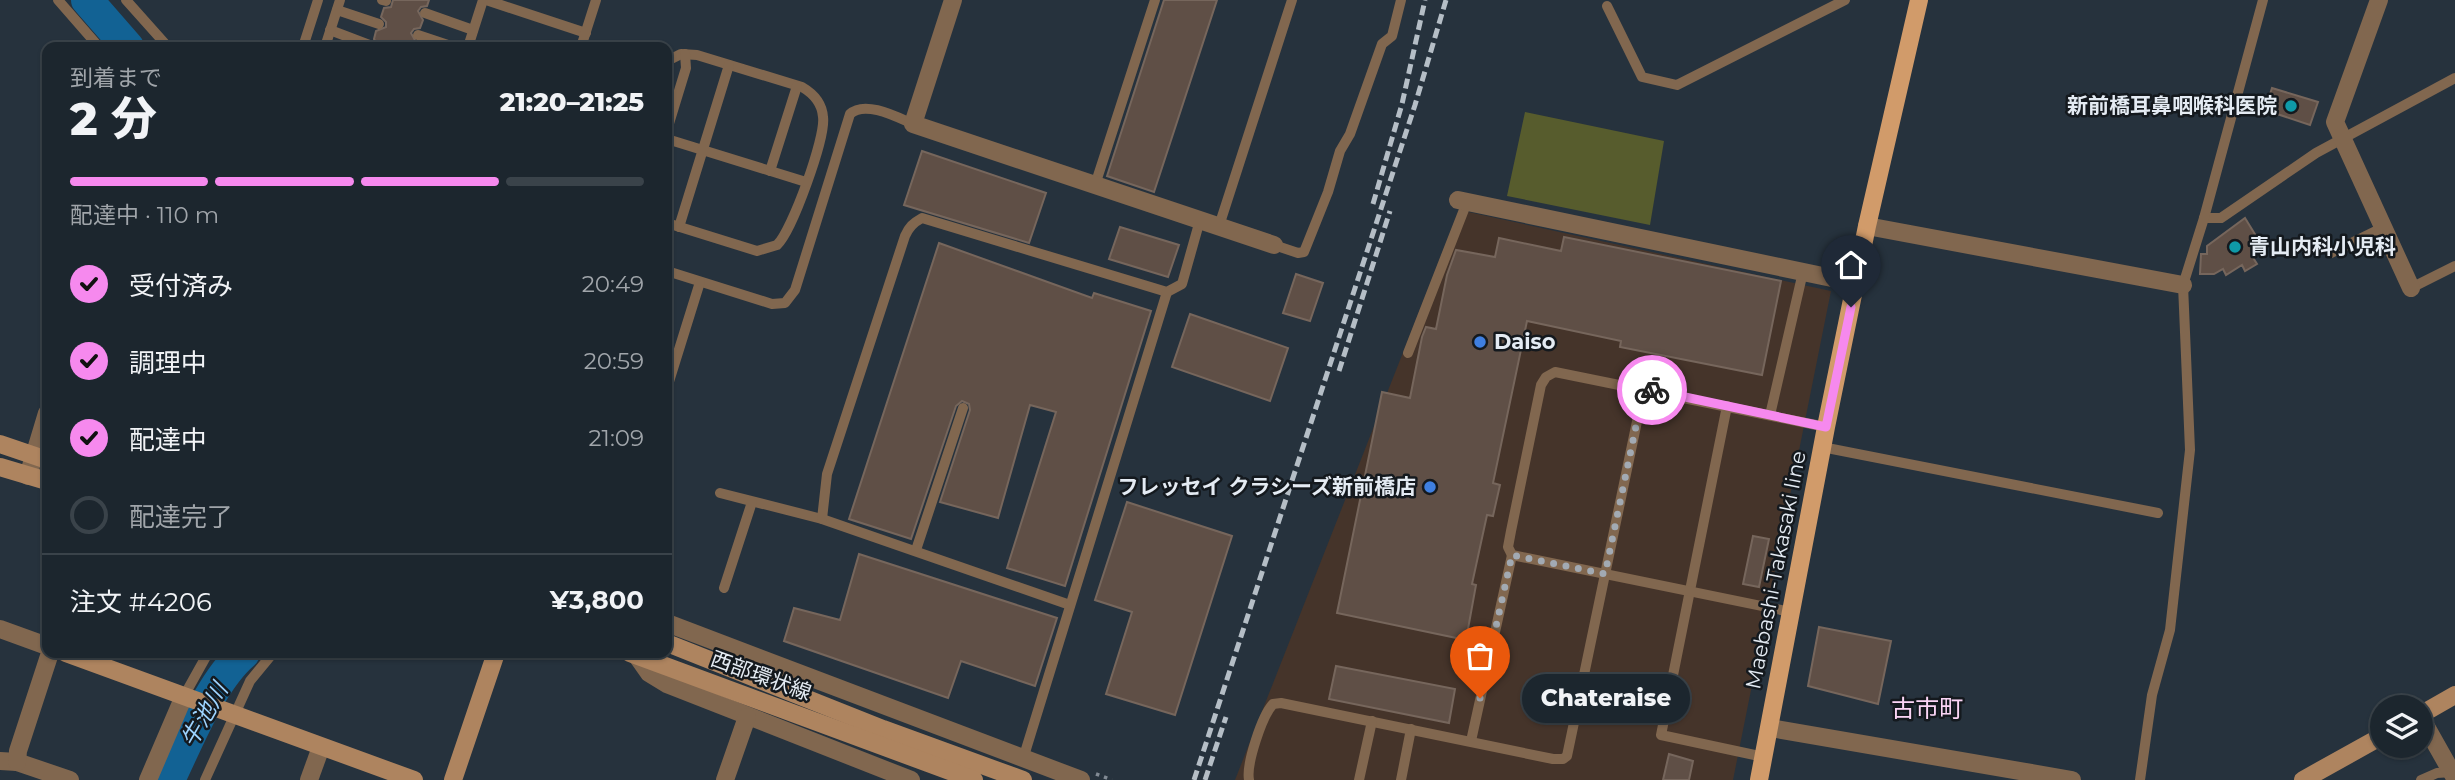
<!DOCTYPE html>
<html lang="ja">
<head>
<meta charset="utf-8">
<style>
	:root { --surface:#1c262e; --page:#252e36; --text:#f1f3f6; --muted:#a0a5aa; --line:#3a434a; --accent:#f689ee }
	body { margin:0; font-family:Montserrat,"Noto Sans JP",sans-serif; background:var(--page); color:var(--text); height:100vh; display:flex; flex-direction:column; font-size:26px; white-space:nowrap }
	* { box-sizing:border-box; margin:0 }
	p { font-size:23px; color:var(--muted) }
	.icon { flex:none; width:38px; height:38px; fill:none; stroke:currentColor; stroke-width:2; stroke-linecap:round; stroke-linejoin:round }
	.map { position:relative; flex:1; overflow:hidden }
	.sheet { position:absolute; left:42px; top:42px; width:630px; height:616px; display:flex; flex-direction:column; background:var(--surface); border-radius:14px; box-shadow:0 2px 5px #0004,0 0 0 2px var(--line) }
	.sheet>* { flex:none }
	.buttons { position:absolute; left:2370px; top:695px; display:grid; gap:14px }
	.buttons a { display:grid; place-items:center; width:63px; height:63px; border-radius:50%; background:var(--surface); box-shadow:0 2px 5px #0004,0 0 0 2px var(--line); font-size:35px }
	.pin { position:absolute; display:grid; place-items:center; width:60px; height:60px; color:#fff; margin:-72px -30px; border-radius:50% 50% 50% 0; rotate:-45deg; box-shadow:0 0 7px #0007 }
	.pin .icon { rotate:45deg }
	.courier { position:absolute; display:grid; place-items:center; width:70px; height:70px; margin:-35px; border:5px solid #f689ee; border-radius:50%; background:#fff; color:#222; box-shadow:0 2px 9px #0007 }
	.bubble { position:absolute; height:49px; border-radius:24px; background:var(--surface); box-shadow:0 2px 5px #0004,0 0 0 2px var(--line); font-size:23px; font-weight:800; line-height:49px; text-align:center }
	.overview em { font-style:normal; font-weight:800 }
	.overview div { display:flex; flex-direction:column-reverse }
	.overview { display:flex; align-items:center; justify-content:space-between; height:119px; padding:0 28px }
	h1 { font-size:46px; font-weight:800; line-height:52px }
	.bar { display:grid; grid-template-columns:repeat(4,1fr); gap:10px 7px; align-content:center; height:84px; padding:0 28px }
	.bar i { height:9px; border-radius:5px; background:var(--line) }
	.bar .selected { background:var(--accent) }
	.bar p { grid-column:span 4 }
	.line { display:flex; align-items:center; gap:18px; padding:0 28px; border-top:2px solid var(--line) }
	.line div { flex:1 }
	ol { padding:0 28px; list-style:none }
	li { display:flex; align-items:center; gap:21px; height:77px }
	li p { margin-inline-start:auto }
	li .icon { padding:7px; border-radius:50%; background:var(--accent); color:#111; stroke-width:4 }
	li:last-child { color:var(--muted) }
	li i { width:38px; height:38px; border:4px solid var(--line); border-radius:50% }
	.map>svg:first-child { display:block }
	.commercial { fill:#45342a }
	.green { fill:#575c2d }
	.lines { fill:none; stroke-linecap:round; stroke-linejoin:round }
	.river { stroke:#126294; stroke-width:32 }
	.building { fill:#5f4f46; stroke:#76665c; stroke-width:2 }
	.path { stroke:#818a94; stroke-width:3.5; stroke-dasharray:3.5 5; stroke-linecap:butt }
	.lane { stroke:#81674f; stroke-width:10 }
	.street { stroke:#81674f; stroke-width:18 }
	.secondary { stroke:#ae845f; stroke-width:18 }
	.primary { stroke:#d19b6a; stroke-width:18 }
	.rail { stroke:#b5bec6; stroke-width:5; stroke-dasharray:10 5; stroke-linecap:butt }
	.done { stroke:#a2aab3; stroke-width:7; stroke-dasharray:0 12.6 }
	.route { stroke:#f689ee; stroke-width:9 }
	.culture-dot { fill:#0f9aa8; stroke:#14191e; stroke-width:2.5 }
	.shop-dot { fill:#3f7fe0; stroke:#14191e; stroke-width:2.5 }
	.labels { text-anchor:middle; stroke-width:5; stroke-linejoin:round; paint-order:stroke }
	.poi-label { font-size:21px; font-weight:bold; fill:#e4ebf3; stroke:#14191e; text-anchor:end }
	.street-label { font-size:21px; fill:#e4ebf3; stroke:#14191e }
	.water-label { font-size:23px; font-style:italic; fill:#9dd3fe; stroke:#14191e }
	.quarter-label { font-size:24px; fill:#fbd5f6; stroke:#14191e }
</style>
</head>
<body>
<div class="map">
<svg width="2455" height="780" viewBox="0 0 2455 780">
	<rect width="100%" height="100%" fill="#26323d"/>
	<path class="commercial" d="M1459,210L1831,291L1733,780H1235Z"/>
	<path class="green" d="M1525,112L1664,141L1650,225L1507,196Z"/>
	<g class="lines">
		<g class="river">
			<path d="M87,0L128,47"/>
			<path d="M169,780C188,741 211,681 244,653"/>
		</g>
	</g>
	<g class="building">
		<path d="M393,0H429L427,6L421,7L418,11L423,20L420,28L414,29L411,33L416,42L415,47H379L374,39L376,31L386,27V22L381,17L384,8L391,7Z"/>
		<path d="M1164,0H1217L1154,192L1107,176Z"/>
		<path d="M2272,88L2318,102L2310,125L2265,110Z"/>
		<path d="M922,151L1046,193L1029,243L904,205Z"/>
		<path d="M2245,218L2264,249L2252,256L2257,264L2245,271L2242,265L2226,275L2223,269L2214,274H2200L2201,254H2207V246Z"/>
		<path d="M1120,227L1179,245L1168,277L1109,259Z"/>
		<path d="M1564,237L1781,281L1762,375L1620,347L1621,341L1527,321L1493,483L1500,485L1493,516L1487,515L1472,584L1476,585L1466,640L1337,613L1382,392L1410,398L1422,337L1426,327L1436,329L1447,275L1456,250L1495,257L1499,238L1561,251Z"/>
		<path d="M939,243L1092,298L1094,293L1151,311L1065,586L1007,568L1056,412L1030,405L998,518L940,502L970,410L969,404L962,401L956,406L911,539L849,519Z"/>
		<path d="M1296,274L1323,283L1310,321L1283,313Z"/>
		<path d="M1190,314L1288,348L1270,401L1172,367Z"/>
		<path d="M1127,502L1232,536L1175,715L1106,694L1132,612L1095,600Z"/>
		<path d="M1753,536L1769,539L1759,587L1743,584Z"/>
		<path d="M859,554L1057,618L1035,686L961,661L948,698L784,641L794,608L840,620Z"/>
		<path d="M1819,627L1891,641L1878,704L1808,686Z"/>
		<path d="M1336,666L1455,689L1449,723L1329,699Z"/>
		<path d="M1669,754L1693,761L1689,780H1663Z"/>
	</g>
	<g class="lines">
		<g class="path">
			<path d="M408,47V46"/>
			<path d="M1096,774L1112,780"/>
		</g>
		<g class="lane">
			<path d="M58,0L99,47"/>
			<path d="M126,0L168,47"/>
			<path d="M382,0L386,1"/>
			<path d="M486,0L586,33"/>
			<path d="M1607,6L1642,77L1677,85L1845,0"/>
			<path d="M337,10L379,24"/>
			<path d="M425,13L473,30"/>
			<path d="M330,30L372,46"/>
			<path d="M418,35L454,47"/>
			<path d="M303,47L318,0"/>
			<path d="M325,47L340,0"/>
			<path d="M468,47L483,0"/>
			<path d="M581,47L596,0"/>
			<path d="M667,61L681,54L697,55L802,87C814,94 822,103 823,117C826,137 792,231 777,245L757,251L667,223"/>
			<path d="M667,130L686,68L685,54"/>
			<path d="M667,139L806,182"/>
			<path d="M770,171L797,86"/>
			<path d="M1095,185L1155,0"/>
			<path d="M2204,218H2221L2316,153L2455,78"/>
			<path d="M1219,226L1292,0"/>
			<path d="M679,227L729,65"/>
			<path d="M1274,245L1298,253L1304,252L1328,192L1340,151L1350,134L1382,44L1392,36L1401,0"/>
			<path d="M2331,253L2382,228"/>
			<path d="M667,271L772,304L785,303L795,290L850,114C865,100 897,117 913,124"/>
			<path d="M2411,288L2455,266"/>
			<path d="M1408,353L1467,202"/>
			<path d="M667,388L700,282"/>
			<path d="M1727,406L1661,735L1764,757"/>
			<path d="M1770,415L1803,272"/>
			<path d="M1822,447L2158,513"/>
			<path d="M720,493L822,519L1070,605"/>
			<path d="M822,519L827,474L905,236C909,227 913,223 922,218L1167,292L1182,284L1200,220"/>
			<path d="M916,550L963,408"/>
			<path d="M667,555V560"/>
			<path d="M724,588L752,502"/>
			<path d="M1791,612L1512,555L1508,547L1511,531L1541,385L1546,377L1555,372L1826,427"/>
			<path d="M184,696L208,653"/>
			<path d="M1471,741L1512,555"/>
			<path d="M1023,759L1167,292"/>
			<path d="M205,780L250,681L273,653"/>
			<path d="M1249,780C1246,764 1262,716 1273,704L1281,703L1553,759H1563L1567,756L1644,388"/>
			<path d="M1359,780L1372,721"/>
			<path d="M1401,780L1411,729"/>
			<path d="M2140,780L2152,695L2170,630L2190,450L2183,285L2204,218L2263,0"/>
			<path d="M2421,780L2437,773L2452,772"/>
		</g>
		<g class="street">
			<path d="M953,0L913,124L1274,245"/>
			<path d="M2379,0L2335,122L2411,288"/>
			<path d="M1458,200L1856,283"/>
			<path d="M1867,226L2183,285"/>
			<path d="M28,476L47,413"/>
			<path d="M667,623L1081,780"/>
			<path d="M0,629L47,646"/>
			<path d="M637,656L649,673L667,684L911,780"/>
			<path d="M2420,716L2455,778"/>
			<path d="M1770,728L2072,780"/>
			<path d="M0,761L17,762L70,780"/>
			<path d="M17,762L18,751L50,653"/>
			<path d="M148,780L184,696"/>
			<path d="M309,780L321,747"/>
			<path d="M725,780L747,717"/>
		</g>
		<g class="secondary">
			<path d="M0,444L47,460"/>
			<path d="M0,467L47,481"/>
			<path d="M667,643L883,729L1023,780"/>
			<path d="M66,653L414,780"/>
			<path d="M630,653L974,780"/>
			<path d="M2420,715L2455,695"/>
			<path d="M453,780L496,653"/>
			<path d="M2303,780L2382,736"/>
		</g>
		<path class="primary" d="M1759,780L1826,427L1867,226L1919,0"/>
		<g class="rail">
			<path d="M1373,204L1402,104L1425,0"/>
			<path d="M1339,371L1390,211"/>
			<path d="M1194,780L1415,105L1446,0"/>
			<path d="M1205,780L1226,717"/>
		</g>
	</g>
	<g class="lines">
		<path class="done" d="M1480,698L1512,555L1605,574L1644,388L1652,390"/>
		<path class="route" d="M1652,390L1826,427L1851,307"/>
	</g>
	<g class="culture-dot">
		<circle cx="2291" cy="106" r="7"/>
		<circle cx="2235" cy="247" r="7"/>
	</g>
	<g class="shop-dot">
		<circle cx="1480" cy="342" r="7"/>
		<circle cx="1430" cy="487" r="7"/>
	</g>
	<g class="labels">
		<g class="poi-label">
			<text x="2277" y="113">新前橋耳鼻咽喉科医院</text>
			<text x="2249" y="254" text-anchor="start">青山内科小児科</text>
			<text x="1494" y="349" text-anchor="start">Daiso</text>
			<text x="1416" y="494">フレッセイ クラシーズ新前橋店</text>
		</g>
		<g class="street-label">
			<text transform="translate(1776 570) rotate(-79)" y="7">Maebashi-Takasaki line</text>
			<text transform="translate(761 676) rotate(20)" y="7">西部環状線</text>
		</g>
		<g class="water-label">
			<text transform="translate(204 715) rotate(-60)" y="8">牛池川</text>
		</g>
		<g class="quarter-label">
			<text x="1927" y="717">古市町</text>
		</g>
	</g>
</svg>
<div class="buttons">
<a><svg class="icon" aria-label="layers" viewBox="0 0 24 24"><path d="M12 4l9 5-9 5-9-5zM3 14l9 5 9-5"/></svg></a>
</div>
<div class="pin" style="left:1480px;top:698px;background:#ea580c"><svg class="icon" aria-label="bag" viewBox="0 0 24 24"><path d="M5 8h14l-1 12H6zM9 8a3 3 0 0 1 6 0"/></svg></div>
<div class="pin" style="left:1851px;top:307px;background:#1f2937"><svg class="icon" aria-label="home" viewBox="0 0 24 24"><path d="M3 11l9-7 9 7M6 9v11h12V9"/></svg></div>
<div class="courier" style="left:1652px;top:390px"><svg class="icon" aria-label="bike" viewBox="0 0 24 24"><circle cx="6" cy="16" r="4"/><circle cx="18" cy="16" r="4"/><path d="M6 16l4-8h5l3 8M10 8l3 8H6M13 5h3"/></svg></div>
<div class="bubble" style="left:1522px;top:674px;width:168px">Chateraise</div>
<section class="sheet">
<div class="overview"><div><h1>2 分</h1><p>到着まで</p></div><em>21:20–21:25</em></div>
<div class="bar"><i class="selected"></i><i class="selected"></i><i class="selected"></i><i></i><p>配達中 · 110 m</p></div>
<ol>
<li><svg class="icon" aria-label="check" viewBox="0 0 24 24"><path d="M5 12l5 5 9-10"/></svg>受付済み<p>20:49</p></li>
<li><svg class="icon" aria-label="check" viewBox="0 0 24 24"><path d="M5 12l5 5 9-10"/></svg>調理中<p>20:59</p></li>
<li><svg class="icon" aria-label="check" viewBox="0 0 24 24"><path d="M5 12l5 5 9-10"/></svg>配達中<p>21:09</p></li>
<li><i></i>配達完了</li>
</ol>
<div class="line" style="height:91px"><div>注文 #4206</div><b>¥3,800</b></div>
</section>
</div>
</body>
</html>
